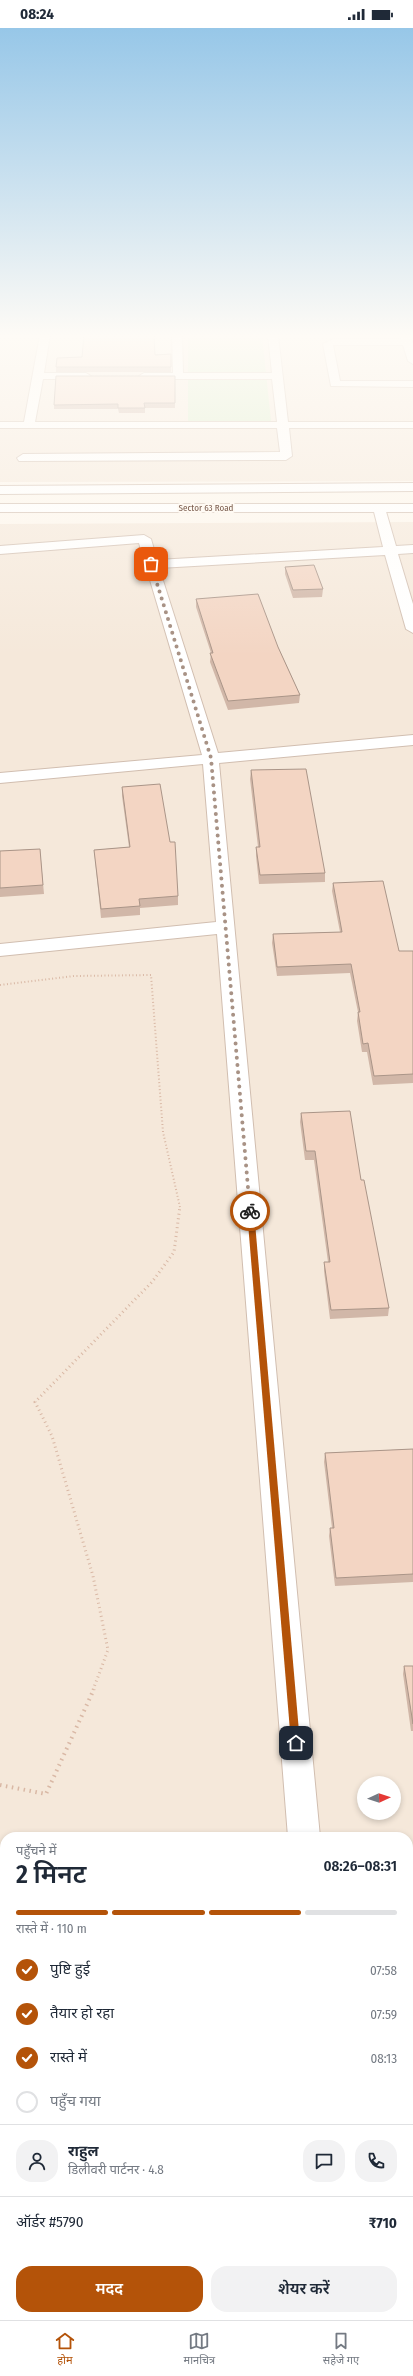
<!DOCTYPE html>
<html lang="hi">
<head>
<meta charset="utf-8">
<style>
	:root { --surface:#fff; --page:#f2f2f3; --text:#1f2937; --muted:#747a83; --line:#e0e1e3; --accent:#b45309 }
	body { margin:0; font-family:"Fira Sans Condensed","Noto Sans Devanagari",sans-serif; background:var(--page); color:var(--text); height:100vh; display:flex; flex-direction:column; font-size:15px; white-space:nowrap }
	* { box-sizing:border-box; margin:0 }
	p { font-size:13px; color:var(--muted) }
	.icon { flex:none; width:22px; height:22px; fill:none; stroke:currentColor; stroke-width:2; stroke-linecap:round; stroke-linejoin:round }
	.map { position:relative; flex:1; overflow:hidden }
	.drawer { position:absolute; left:0px; top:1804px; width:413px; height:488px; display:flex; flex-direction:column; background:var(--surface); border-radius:16px 16px 0 0; box-shadow:0 2px 6px #0003 }
	.drawer>* { flex:none }
	.needle { width:26px; rotate:87deg }
	.buttons { position:absolute; left:357px; top:1748px; display:grid; gap:8px }
	.buttons a { display:grid; place-items:center; width:44px; height:44px; border-radius:50%; background:var(--surface); box-shadow:0 2px 6px #0003; font-size:20px }
	.pin { position:absolute; display:grid; place-items:center; width:34px; height:34px; color:#fff; margin:-17px; border-radius:8px; box-shadow:0 2px 6px #0006 }
	.courier { position:absolute; display:grid; place-items:center; width:40px; height:40px; margin:-20px; border:3px solid #b45309; border-radius:50%; background:#fff; color:#222; box-shadow:0 1px 5px #0007 }
	.head em { font-style:normal; font-weight:600 }
	.head div { display:flex; flex-direction:column-reverse }
	.head { display:flex; align-items:center; justify-content:space-between; height:68px; padding:0 16px }
	h1 { font-size:26px; font-weight:600; line-height:30px }
	.bar { display:grid; grid-template-columns:repeat(4,1fr); gap:6px 4px; align-content:center; height:48px; padding:0 16px }
	.bar i { height:5px; border-radius:3px; background:var(--line) }
	.bar .selected { background:var(--accent) }
	.bar p { grid-column:span 4 }
	.line { display:flex; align-items:center; gap:10px; padding:0 16px; border-top:1px solid var(--line) }
	.line div { flex:1 }
	.round { display:grid; place-items:center; flex:none; width:42px; height:42px; border-radius:16px; background:var(--page) }
	ol { padding:0 16px; list-style:none }
	li { display:flex; align-items:center; gap:12px; height:44px }
	li p { margin-inline-start:auto }
	li .icon { padding:4px; border-radius:50%; background:var(--accent); color:#fff; stroke-width:4 }
	li:last-child { color:var(--muted) }
	li i { width:22px; height:22px; border:2px solid var(--line); border-radius:50% }
	.primary-button { display:flex; gap:8px; margin-top:auto; padding:8px 16px }
	.primary-button a { flex:1; height:46px; border-radius:16px; background:var(--accent); color:#fff; font-size:16px; font-weight:600; line-height:46px; text-align:center }
	.primary-button a+a { background:var(--page); color:var(--text) }
	.status { display:flex; justify-content:space-between; align-items:center; height:28px; padding:0 20px; background:var(--surface); direction:ltr }
	.status svg { height:11px; fill:currentColor }
	.tabs { display:flex; justify-content:space-around; align-items:center; height:56px; border-top:1px solid var(--line); background:var(--surface); font-size:11px; color:var(--muted) }
	.tabs a { display:grid; justify-items:center; gap:2px }
	.tabs .selected { color:var(--accent) }
	.map>svg:first-child { display:block }
	.residential { fill:#f5e8da; fill-rule:evenodd }
	.green { fill:#d8ecc9 }
	.lines { fill:none; stroke-linecap:round; stroke-linejoin:round }
	.minor-casing { stroke:#d1beb0; stroke-width:2 }
	.tertiary-casing { stroke:#d1beb0; stroke-width:2 }
	.path-far2 { stroke:#d9b8a5; stroke-width:2; stroke-dasharray:1 2.5; stroke-linecap:butt }
	.path-far1 { stroke:#d9b8a5; stroke-width:3; stroke-dasharray:1 3.5; stroke-linecap:butt }
	.path { stroke:#d9b8a5; stroke-width:4; stroke-dasharray:1.5 4.5; stroke-linecap:butt }
	.minor { fill:#fff; fill-rule:evenodd }
	.tertiary { fill:#fff; fill-rule:evenodd }
	.wall { fill:#d1b7a8 }
	.building { fill:#f3d5c3; stroke:#aa9588 }
	.route { fill:#b45309 }
	.done { stroke:#a89285; stroke-width:4; stroke-dasharray:0 7.2 }
	.labels { text-anchor:middle; stroke-width:4; stroke-linejoin:round; paint-order:stroke }
	.far-street-label { font-size:9px; fill:#7a5c4d; stroke:#fffaf3 }
</style>
</head>
<body>
<div class="status"><b>08:24</b><svg viewBox="0 0 49 12"><path d="M0 12V9h3v3zM5 12V6h3v6zM10 12V3h3v9zM15 12V0h3v12zM26 1h20v11H26zM47 4h2v5h-2z"/></svg></div>
<div class="map">
<svg width="413" height="2292" viewBox="0 0 413 2292">
	<rect width="100%" height="100%" fill="#fdf6ec"/>
	<g class="residential">
		<path d="M0,307H413V453L0,454Z"/>
		<path d="M413,494V2292H0V496ZM364,1755H394V1785H364ZM5,1809H408V2287H5Z"/>
	</g>
	<path class="green" d="M188,307H262L271,393H188Z"/>
	<g class="lines">
		<defs>
			<g id="minor">
				<path d="M40,307H50L44,345H86L91,348L86,351H43L35,394H277L272,351H144L139,348L144,345H173L172,307H182L183,345H272L268,307H278L288,394H413V400H289L292,428L286,432L19,433L17,430L23,426L280,424L277,400H0V394H24Z"/>
				<path d="M400,307H410L413,316V336L408,333L403,317H333L340,353H413V359L331,358L323,316L333,311H401Z"/>
				<path d="M379,476L385,480L396,518L413,517V525L398,526L413,576V605L406,601L385,527L159,540L218,725L413,707V717L219,735L320,1809H288L217,906L0,928V916L216,894L203,736L0,755V745L202,727L139,515L0,526V518L144,507L151,511L157,532L383,519L373,480Z"/>
				<rect x="408" y="1931" width="5" height="34"/>
				<path d="M5,1946V1980L0,1981V1947Z"/>
				<rect x="322" y="2287" width="38" height="5"/>
			</g>
			<g id="tertiary">
				<path d="M413,455V463L0,466V458Z"/>
				<rect x="0" y="476" width="413" height="8"/>
			</g>
		</defs>
		<use href="#minor" class="minor-casing"/>
		<use href="#tertiary" class="tertiary-casing"/>
		<path class="path-far2" d="M0,957L74,948L151,947L163,1104L180,1179"/>
		<path class="path-far1" d="M93,1662L108,1622L93,1548L52,1408L35,1374L152,1254L174,1224L180,1178"/>
		<path class="path" d="M0,1757L46,1766L94,1661"/>
		<use href="#minor" class="minor"/>
		<use href="#tertiary" class="tertiary"/>
	</g>
	<g class="wall">
		<rect x="0" y="307" width="8" height="1"/>
		<path d="M171,326V344H56V339L82,329Z"/>
		<path d="M175,348V380H145V385H119L118,381H54V377Z"/>
		<path d="M285,539L323,561L322,569L293,570L285,546Z"/>
		<path d="M196,571L278,619L300,667L299,675L228,682L210,634L211,625L196,579Z"/>
		<path d="M251,742L325,845V854L259,856L256,828V819H258L250,751Z"/>
		<path d="M122,759L178,868V877L140,880V887L101,890L94,822L129,819L122,768Z"/>
		<path d="M40,821L44,866L0,869V823Z"/>
		<path d="M333,855L399,923H413V1055L373,1057L367,1024H362L357,993L358,984L350,945L277,948L272,915L273,906L340,904L332,863Z"/>
		<path d="M301,1085L361,1152L389,1280L388,1288L330,1291L324,1243V1234H328L314,1132H305L300,1094Z"/>
		<path d="M413,1421V1554L335,1558L329,1508L330,1500H332L324,1434L325,1425Z"/>
		<path d="M404,1638H413V1703H411L403,1646Z"/>
	</g>
	<g class="building">
		<path d="M84,307H154L155,327L171,326V339H56L57,330L82,329Z"/>
		<path d="M56,348H175V375H144L145,380H118V376L54,377Z"/>
		<path d="M314,537L323,561L293,562L285,539Z"/>
		<path d="M258,566L278,619L300,667L228,673L210,625H213L196,571Z"/>
		<path d="M306,741L325,845L260,847L256,819H260L251,742Z"/>
		<path d="M160,756L170,814H175L178,868L139,871L140,878L101,881L94,822L130,819L122,759Z"/>
		<path d="M40,821L43,857L0,860V823Z"/>
		<path d="M383,853L399,923H413V1046L374,1048L368,1015L363,1016L358,984H360L351,936L277,939L273,906L342,904L333,855Z"/>
		<path d="M350,1083L361,1152H364L389,1280L331,1282L324,1234H330L315,1123H306L301,1085Z"/>
		<path d="M413,1421V1546L336,1550L330,1500H334L325,1425Z"/>
		<path d="M404,1638H413V1696Z"/>
	</g>
	<linearGradient id="sky" x2="0" y2="1"><stop stop-color="#97c7e8"/><stop offset="0.49" stop-color="#fefbf6"/><stop offset="1" stop-color="#fefbf6" stop-opacity="0"/></linearGradient>
	<rect width="413" height="628" fill="url(#sky)"/>
	<path class="route" d="M250,1181L254,1183L300,1715L296,1719L291,1715L247,1183Z"/>
	<g class="lines">
		<path class="done" d="M151,536L211,730L250,1183"/>
	</g>
	<g class="labels">
		<g class="far-street-label">
			<text x="206" y="483">Sector 63 Road</text>
		</g>
	</g>
</svg>
<div class="buttons">
<a><svg class="needle" viewBox="-14 -14 28 28"><path d="M0-13l5 13h-10z" fill="#e53935"/><path d="M0 13l5-13h-10z" fill="#747a83"/></svg></a>
</div>
<div class="pin" style="left:151px;top:536px;background:#ea580c"><svg class="icon" aria-label="bag" viewBox="0 0 24 24"><path d="M5 8h14l-1 12H6zM9 8a3 3 0 0 1 6 0"/></svg></div>
<div class="pin" style="left:296px;top:1715px;background:#1f2937"><svg class="icon" aria-label="home" viewBox="0 0 24 24"><path d="M3 11l9-7 9 7M6 9v11h12V9"/></svg></div>
<div class="courier" style="left:250px;top:1183px"><svg class="icon" aria-label="bike" viewBox="0 0 24 24"><circle cx="6" cy="16" r="4"/><circle cx="18" cy="16" r="4"/><path d="M6 16l4-8h5l3 8M10 8l3 8H6M13 5h3"/></svg></div>
<section class="drawer">
<div class="head"><div><h1>2 मिनट</h1><p>पहुँचने में</p></div><em>08:26–08:31</em></div>
<div class="bar"><i class="selected"></i><i class="selected"></i><i class="selected"></i><i></i><p>रास्ते में · 110 m</p></div>
<ol>
<li><svg class="icon" aria-label="check" viewBox="0 0 24 24"><path d="M5 12l5 5 9-10"/></svg>पुष्टि हुई<p>07:58</p></li>
<li><svg class="icon" aria-label="check" viewBox="0 0 24 24"><path d="M5 12l5 5 9-10"/></svg>तैयार हो रहा<p>07:59</p></li>
<li><svg class="icon" aria-label="check" viewBox="0 0 24 24"><path d="M5 12l5 5 9-10"/></svg>रास्ते में<p>08:13</p></li>
<li><i></i>पहुँच गया</li>
</ol>
<div class="line" style="height:72px"><a class="round"><svg class="icon" aria-label="person" viewBox="0 0 24 24"><circle cx="12" cy="8" r="4"/><path d="M4 21q1-7 8-7t8 7"/></svg></a><div><b>राहुल</b><p>डिलीवरी पार्टनर · 4.8</p></div><a class="round"><svg class="icon" aria-label="chat" viewBox="0 0 24 24"><path d="M4 5h16v11H9l-5 4z"/></svg></a><a class="round"><svg class="icon" aria-label="phone" viewBox="0 0 24 24"><path d="M5 4h4l2 5-3 2q2 4 5 5l2-3 5 2v4C11 20 4 13 5 4z"/></svg></a></div>
<div class="line" style="height:52px"><div>ऑर्डर #5790</div><b>₹710</b></div>
<div class="primary-button"><a>मदद</a><a>शेयर करें</a></div>
</section>
</div>
<nav class="tabs">
<a class="selected"><svg class="icon" aria-label="home" viewBox="0 0 24 24"><path d="M3 11l9-7 9 7M6 9v11h12V9"/></svg>होम</a>
<a><svg class="icon" aria-label="map" viewBox="0 0 24 24"><path d="M3 6l6-2 6 2 6-2v14l-6 2-6-2-6 2zM9 4v14M15 6v14"/></svg>मानचित्र</a>
<a><svg class="icon" aria-label="saved" viewBox="0 0 24 24"><path d="M7 4h10v16l-5-4-5 4z"/></svg>सहेजे गए</a>
</nav>
</body>
</html>
